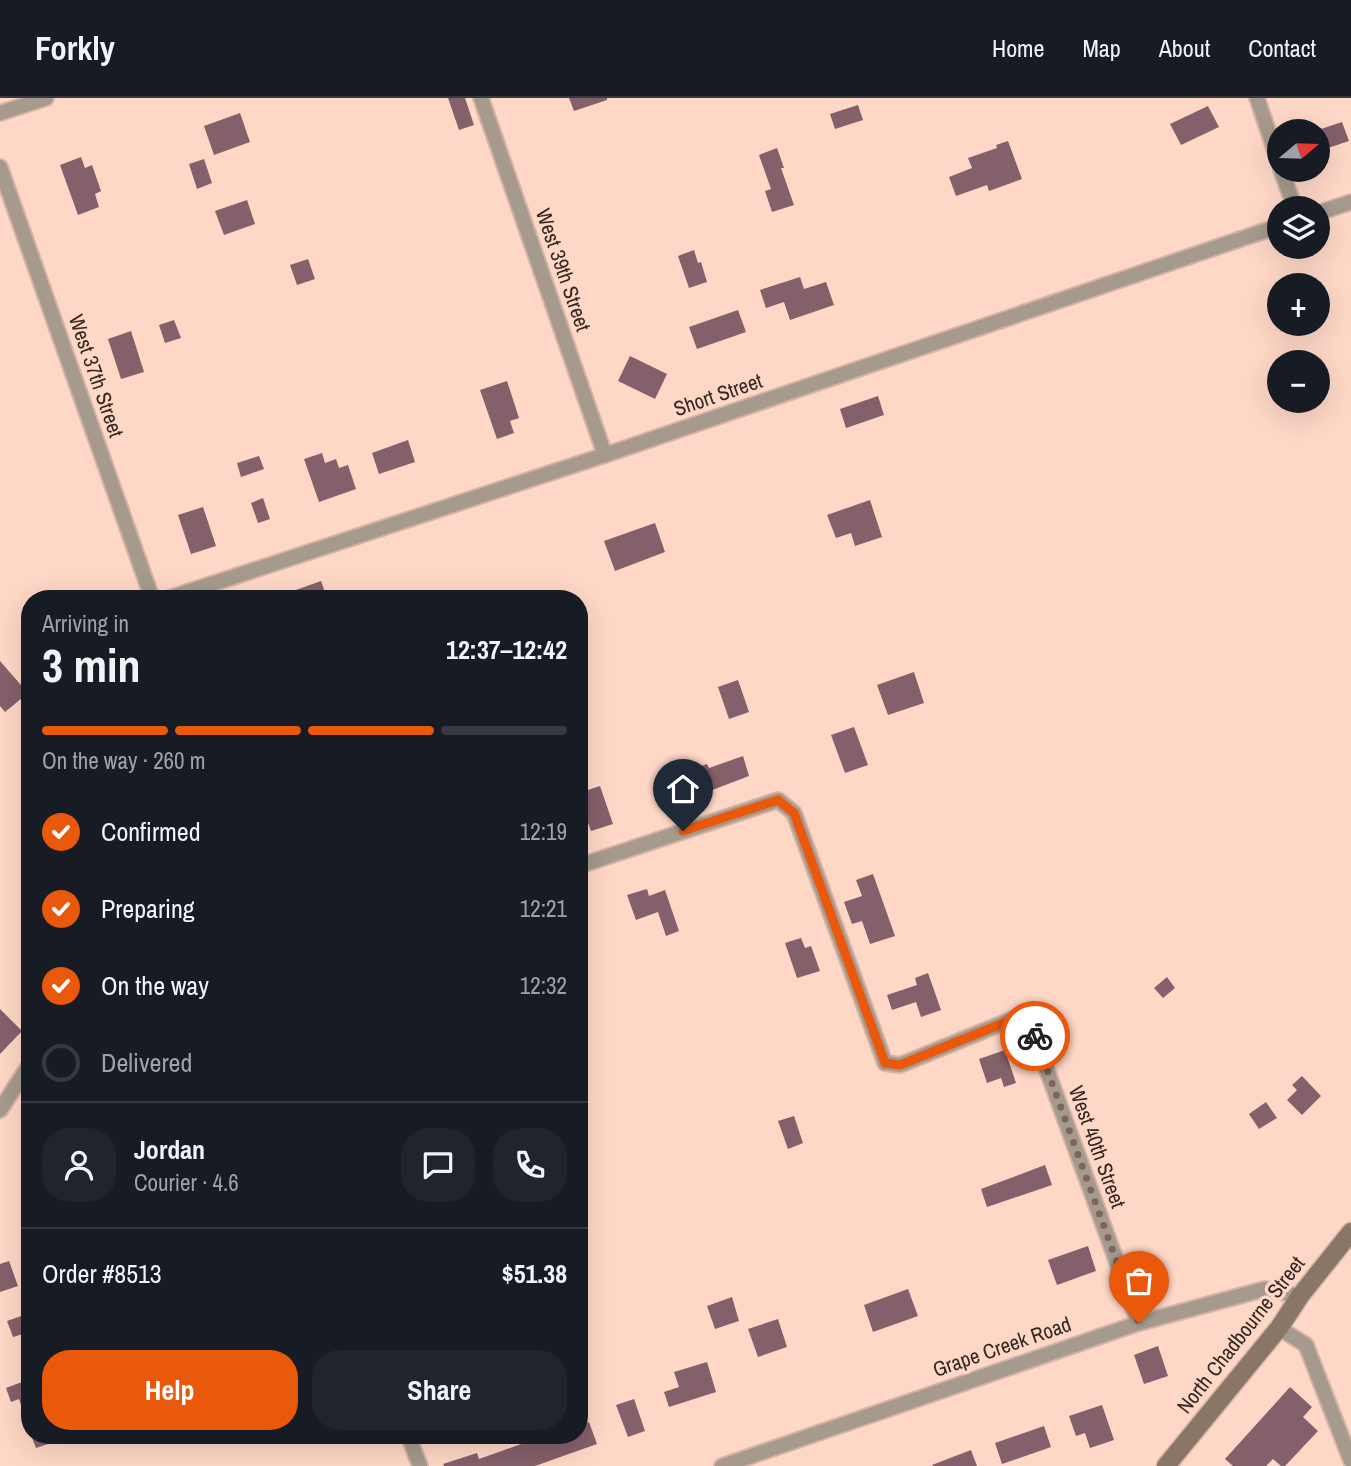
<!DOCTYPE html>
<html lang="en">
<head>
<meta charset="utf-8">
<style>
	:root { --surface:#171b24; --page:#20242c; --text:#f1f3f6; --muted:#9ea1a6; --line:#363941; --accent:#ea580c }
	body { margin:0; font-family:"Archivo Narrow",sans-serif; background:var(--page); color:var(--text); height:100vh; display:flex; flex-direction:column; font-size:26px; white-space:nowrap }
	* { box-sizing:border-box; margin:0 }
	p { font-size:23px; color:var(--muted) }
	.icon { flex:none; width:38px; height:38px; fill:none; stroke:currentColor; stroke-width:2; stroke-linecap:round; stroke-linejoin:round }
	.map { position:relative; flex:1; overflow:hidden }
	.panel { position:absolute; left:21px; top:492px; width:567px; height:854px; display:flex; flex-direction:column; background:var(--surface); border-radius:28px; box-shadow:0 7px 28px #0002 }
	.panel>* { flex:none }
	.needle { width:46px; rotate:71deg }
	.tools { position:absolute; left:1267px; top:21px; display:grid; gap:14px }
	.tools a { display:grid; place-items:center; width:63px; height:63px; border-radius:50%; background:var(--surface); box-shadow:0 7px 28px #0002; font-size:35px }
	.pin { position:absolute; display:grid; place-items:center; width:60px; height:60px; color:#fff; margin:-72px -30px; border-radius:50% 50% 50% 0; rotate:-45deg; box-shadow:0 0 7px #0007 }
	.pin .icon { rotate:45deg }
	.courier { position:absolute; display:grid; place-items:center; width:70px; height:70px; margin:-35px; border:5px solid #ea580c; border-radius:50%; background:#fff; color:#222; box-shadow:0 2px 9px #0007 }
	.headline em { font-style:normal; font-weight:800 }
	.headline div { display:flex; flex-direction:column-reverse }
	.headline { display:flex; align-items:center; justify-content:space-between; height:119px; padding:0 21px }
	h1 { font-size:46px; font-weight:800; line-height:52px }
	.bar { display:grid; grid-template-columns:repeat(4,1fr); gap:10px 7px; align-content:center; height:84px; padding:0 21px }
	.bar i { height:9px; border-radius:5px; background:var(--line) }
	.bar .selected { background:var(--accent) }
	.bar p { grid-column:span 4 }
	.line { display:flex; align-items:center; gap:18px; padding:0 21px; border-top:2px solid var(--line) }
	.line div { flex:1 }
	.round { display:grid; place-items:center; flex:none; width:74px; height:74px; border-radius:28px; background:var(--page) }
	ol { padding:0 21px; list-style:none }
	li { display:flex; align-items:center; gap:21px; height:77px }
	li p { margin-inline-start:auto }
	li .icon { padding:7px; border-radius:50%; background:var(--accent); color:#fff; stroke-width:4 }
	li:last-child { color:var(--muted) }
	li i { width:38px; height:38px; border:4px solid var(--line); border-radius:50% }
	.action { display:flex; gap:14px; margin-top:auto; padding:14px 21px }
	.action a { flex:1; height:80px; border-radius:28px; background:var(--accent); color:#fff; font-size:28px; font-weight:800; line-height:80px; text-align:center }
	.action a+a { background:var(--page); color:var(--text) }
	header { display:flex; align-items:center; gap:42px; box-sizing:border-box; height:98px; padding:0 35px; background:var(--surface); border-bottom:2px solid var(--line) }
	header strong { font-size:33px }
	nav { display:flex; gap:38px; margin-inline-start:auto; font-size:24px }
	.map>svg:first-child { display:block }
	.building { fill:#84606a }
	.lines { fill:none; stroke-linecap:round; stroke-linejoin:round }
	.street-casing { stroke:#d6b4a5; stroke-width:18 }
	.secondary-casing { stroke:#d6b4a5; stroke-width:21 }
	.street { stroke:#a6998e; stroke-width:14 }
	.secondary { stroke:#897666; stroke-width:18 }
	.done { stroke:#7c655b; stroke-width:7; stroke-dasharray:0 12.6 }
	.route { stroke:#ea580c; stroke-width:9 }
	.labels { text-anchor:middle; stroke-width:7; stroke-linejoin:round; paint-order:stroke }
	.street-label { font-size:21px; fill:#362721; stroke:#fed7c6 }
</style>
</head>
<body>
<header>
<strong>Forkly</strong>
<nav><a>Home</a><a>Map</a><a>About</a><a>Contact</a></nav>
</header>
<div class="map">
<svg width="1351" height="1368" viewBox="0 0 1351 1368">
	<rect width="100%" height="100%" fill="#fed7c6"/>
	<g class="building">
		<path d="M448,0H465L474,27L459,32Z"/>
		<path d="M569,0H607V2L574,13Z"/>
		<path d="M858,7L863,22L835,31L830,16Z"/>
		<path d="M1208,8L1219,29L1181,47L1170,26Z"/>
		<path d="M240,15L250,44L214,57L204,28Z"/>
		<path d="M1342,24L1349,43L1328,50V48L1318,51V32Z"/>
		<path d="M1008,43L1022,81L989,93L987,87L956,98L949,79L972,70L968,60L997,50L996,47Z"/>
		<path d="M777,50L784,70H781L794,107L772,114L765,93L771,91L759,57Z"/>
		<path d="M81,59L85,70L92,67L101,93L95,96L99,109L78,117L60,67Z"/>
		<path d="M204,61L212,85L197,91L189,66Z"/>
		<path d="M247,102L255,126L224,137L215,113Z"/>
		<path d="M694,152L698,165L701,164L707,184L689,190L678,158Z"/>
		<path d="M308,161L315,181L297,187L290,167Z"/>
		<path d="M800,179L804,191L826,184L834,207L790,222L784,204L766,210L760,192Z"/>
		<path d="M738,212L746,234L697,251L689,229Z"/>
		<path d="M174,222L181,240L165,245L159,227Z"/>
		<path d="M131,233L144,274L121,281L108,241Z"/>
		<path d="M630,258L667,276L655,301L618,283Z"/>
		<path d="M507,283L519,320L510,323L514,335L497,341L480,292Z"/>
		<path d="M878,298L884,317L846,330L840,311Z"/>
		<path d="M408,342L415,364L379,376L372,355Z"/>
		<path d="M322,355L325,365L336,361L339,370L348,367L356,391L319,404L304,361Z"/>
		<path d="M259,358L264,371L241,379L237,365Z"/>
		<path d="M263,400L270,421L258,425L251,405Z"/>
		<path d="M870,402L882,439L855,448L851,435L836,440L827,417Z"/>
		<path d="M203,409L216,448L191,456L178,417Z"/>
		<path d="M655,425L665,454L615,473L604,443Z"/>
		<path d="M321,483L327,500H276V499Z"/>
		<path d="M0,563L28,595L5,614L0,608Z"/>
		<path d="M914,574L924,605L888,617L877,587Z"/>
		<path d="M738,582L749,614L729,621L718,589Z"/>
		<path d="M854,629L868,667L845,675L831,637Z"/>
		<path d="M743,658L749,678L691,700L682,675L707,666L709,670Z"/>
		<path d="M600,688L613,726L591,733L579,700V695Z"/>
		<path d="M873,776L895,838L870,846L862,823L852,826L844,804L862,798L856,782Z"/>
		<path d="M647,791L649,798L665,792L679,833L666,838L658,814L636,822L627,797Z"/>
		<path d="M801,840L805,850L811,848L820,873L797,880L785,845Z"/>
		<path d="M928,875L941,912L921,919L916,904L892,912L887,897L917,887L915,880Z"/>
		<path d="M1167,879L1175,890L1163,900L1154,890Z"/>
		<path d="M0,911L22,933L0,956Z"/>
		<path d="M1005,952L1016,985L1004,989L1001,980L987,985L979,961Z"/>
		<path d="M1302,978L1321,998L1302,1017L1287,1002L1297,992L1292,987Z"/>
		<path d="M1266,1004L1277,1020L1259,1031L1249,1016Z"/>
		<path d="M794,1018L803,1045L788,1051L778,1023Z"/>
		<path d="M1045,1067L1052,1087L987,1109L981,1091Z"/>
		<path d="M1088,1148L1096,1173L1057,1187L1048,1162Z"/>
		<path d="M9,1163L18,1188L0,1194V1166Z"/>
		<path d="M908,1191L918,1218L873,1234L864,1207Z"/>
		<path d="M732,1199L739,1223L715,1231L707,1208Z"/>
		<path d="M30,1215V1234L13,1239L7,1223Z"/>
		<path d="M778,1221L787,1249L758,1259L748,1231Z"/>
		<path d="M1158,1248L1168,1278L1144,1286L1134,1257Z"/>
		<path d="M707,1264L716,1294L669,1309L664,1294L679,1289L674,1274Z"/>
		<path d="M30,1281V1328H28L19,1301L11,1304L6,1290Z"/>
		<path d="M1290,1289L1312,1309L1303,1319L1318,1333L1285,1368H1281L1273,1361L1266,1368H1233L1225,1361Z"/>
		<path d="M634,1301L645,1333L628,1339L616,1307Z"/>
		<path d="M1102,1307L1114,1342L1090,1350L1085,1335L1076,1338L1069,1318Z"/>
		<path d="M589,1324L597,1346L535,1368H444L443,1366L477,1355L479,1361L541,1339V1341L552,1337H579V1328Z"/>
		<path d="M1044,1328L1051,1349L1002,1366L995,1345Z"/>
		<path d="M31,1337H68L69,1339L36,1350Z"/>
		<path d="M971,1352L977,1368H933L932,1367Z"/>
	</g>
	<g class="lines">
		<defs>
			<g id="street">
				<path d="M481,0L605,357"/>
				<path d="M1257,0L1279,65"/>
				<path d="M0,15L46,0"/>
				<path d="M0,69L152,500"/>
				<path d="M1281,72L1295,110"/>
				<path d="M1318,115L1351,104"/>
				<path d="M169,500L605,357L1279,128"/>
				<path d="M579,768L778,702L794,715L885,965L900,967L1013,921L1032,931L1139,1225"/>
				<path d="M0,1012L30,966"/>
				<path d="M1279,1230L1306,1247L1351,1363"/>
				<path d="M408,1337L420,1368"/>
				<path d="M722,1368L1139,1225L1265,1191L1300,1198"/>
			</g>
			<path id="secondary" d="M1166,1368L1279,1230L1300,1198L1351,1134"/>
		</defs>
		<use href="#street" class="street-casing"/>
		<use href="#secondary" class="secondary-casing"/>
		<use href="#street" class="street"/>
		<use href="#secondary" class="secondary"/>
	</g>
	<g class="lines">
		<path class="done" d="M1035,938L1139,1225"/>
		<path class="route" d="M683,733L778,702L794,715L885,965L900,967L1013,921L1032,931L1035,938"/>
	</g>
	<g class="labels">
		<g class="street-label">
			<text transform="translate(563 172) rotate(71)" y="7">West 39th Street</text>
			<text transform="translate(96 278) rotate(71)" y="7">West 37th Street</text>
			<text transform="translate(718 297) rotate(-19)" y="7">Short Street</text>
			<text transform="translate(1097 1049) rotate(70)" y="7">West 40th Street</text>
			<text transform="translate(1241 1237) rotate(-52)" y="7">North Chadbourne Street</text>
			<text transform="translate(1002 1249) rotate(-19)" y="7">Grape Creek Road</text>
		</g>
	</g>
</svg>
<div class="tools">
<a><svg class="needle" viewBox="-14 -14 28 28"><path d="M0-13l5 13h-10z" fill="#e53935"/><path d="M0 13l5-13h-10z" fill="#9ea1a6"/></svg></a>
<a><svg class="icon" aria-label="layers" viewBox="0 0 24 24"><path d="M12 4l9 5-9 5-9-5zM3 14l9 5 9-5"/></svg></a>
<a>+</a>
<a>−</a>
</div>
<div class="pin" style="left:1139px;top:1225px;background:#ea580c"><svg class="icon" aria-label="bag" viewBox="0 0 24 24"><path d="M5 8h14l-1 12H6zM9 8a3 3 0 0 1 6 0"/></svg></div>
<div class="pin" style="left:683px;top:733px;background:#1f2937"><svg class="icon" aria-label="home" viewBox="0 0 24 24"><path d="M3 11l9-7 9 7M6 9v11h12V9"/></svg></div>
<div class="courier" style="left:1035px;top:938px"><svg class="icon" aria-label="bike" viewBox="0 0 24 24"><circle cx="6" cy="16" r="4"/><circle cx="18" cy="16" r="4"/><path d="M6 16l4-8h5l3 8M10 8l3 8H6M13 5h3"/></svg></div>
<section class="panel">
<div class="headline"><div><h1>3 min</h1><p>Arriving in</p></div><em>12:37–12:42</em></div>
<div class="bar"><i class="selected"></i><i class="selected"></i><i class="selected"></i><i></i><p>On the way · 260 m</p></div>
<ol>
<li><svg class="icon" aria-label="check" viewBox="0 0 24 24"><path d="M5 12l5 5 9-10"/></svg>Confirmed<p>12:19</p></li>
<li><svg class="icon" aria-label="check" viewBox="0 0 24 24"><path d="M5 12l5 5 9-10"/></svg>Preparing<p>12:21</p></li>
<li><svg class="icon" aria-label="check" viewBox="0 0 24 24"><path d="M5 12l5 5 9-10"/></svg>On the way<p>12:32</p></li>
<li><i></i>Delivered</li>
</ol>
<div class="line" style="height:126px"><a class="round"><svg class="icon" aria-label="person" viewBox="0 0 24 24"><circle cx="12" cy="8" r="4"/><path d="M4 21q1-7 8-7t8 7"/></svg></a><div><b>Jordan</b><p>Courier · 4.6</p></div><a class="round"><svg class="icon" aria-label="chat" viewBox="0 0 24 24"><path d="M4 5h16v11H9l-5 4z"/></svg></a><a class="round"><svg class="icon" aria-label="phone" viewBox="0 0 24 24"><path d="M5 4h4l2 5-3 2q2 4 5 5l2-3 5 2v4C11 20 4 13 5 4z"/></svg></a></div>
<div class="line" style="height:91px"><div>Order #8513</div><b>$51.38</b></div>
<div class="action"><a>Help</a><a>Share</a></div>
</section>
</div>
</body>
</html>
